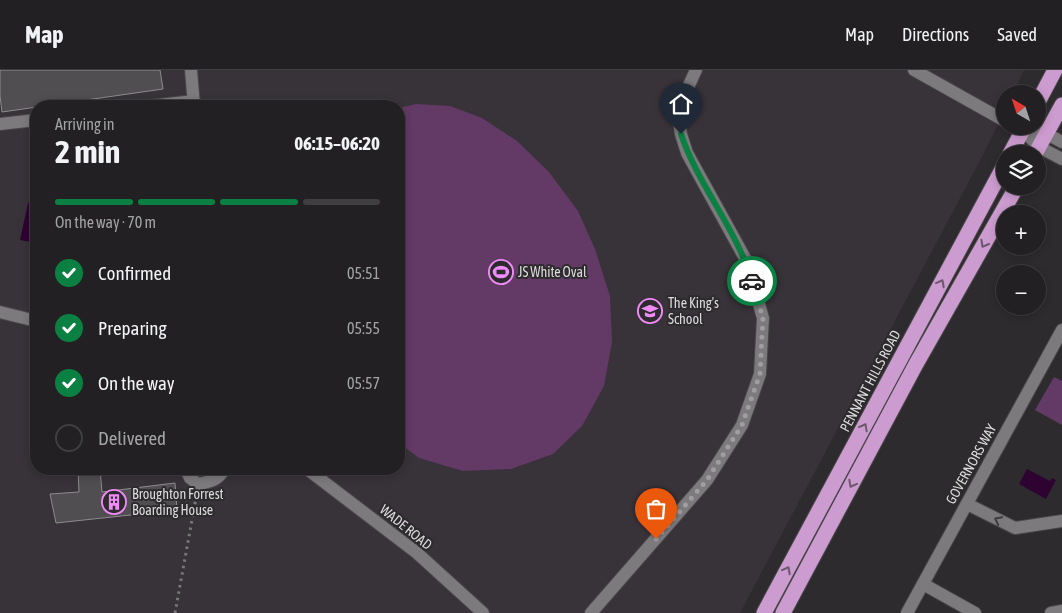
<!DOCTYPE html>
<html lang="en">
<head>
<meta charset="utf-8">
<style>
	:root { --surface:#222022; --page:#2a282a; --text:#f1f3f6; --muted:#a2a3a5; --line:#3f3e40; --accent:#0b8043 }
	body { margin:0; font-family:"Asap Condensed",sans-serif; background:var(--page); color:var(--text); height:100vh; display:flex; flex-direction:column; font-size:19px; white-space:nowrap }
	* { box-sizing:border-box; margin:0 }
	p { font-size:16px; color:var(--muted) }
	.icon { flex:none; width:28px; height:28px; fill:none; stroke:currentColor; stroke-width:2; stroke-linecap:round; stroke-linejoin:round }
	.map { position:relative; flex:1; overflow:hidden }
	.sheet { position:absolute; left:30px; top:30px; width:375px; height:375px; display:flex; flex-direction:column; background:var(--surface); border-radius:20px; box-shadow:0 2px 8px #0003,0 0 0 1px var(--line) }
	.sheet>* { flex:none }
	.needle { width:32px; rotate:321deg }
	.fabs { position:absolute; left:996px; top:15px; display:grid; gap:10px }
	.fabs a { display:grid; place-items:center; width:50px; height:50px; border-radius:50%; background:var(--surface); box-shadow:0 2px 8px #0003,0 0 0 1px var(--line); font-size:25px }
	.pin { position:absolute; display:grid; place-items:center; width:42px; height:42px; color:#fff; margin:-51px -21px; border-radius:50% 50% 50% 0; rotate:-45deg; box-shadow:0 0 5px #0007 }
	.pin .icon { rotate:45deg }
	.courier { position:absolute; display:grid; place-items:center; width:50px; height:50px; margin:-25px; border:4px solid #0b8043; border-radius:50%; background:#fff; color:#222; box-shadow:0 1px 6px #0007 }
	.summary em { font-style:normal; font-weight:700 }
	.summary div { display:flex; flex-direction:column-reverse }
	.summary { display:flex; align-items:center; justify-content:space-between; height:85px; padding:0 25px }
	h1 { font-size:32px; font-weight:700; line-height:38px }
	.bar { display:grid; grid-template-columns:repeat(4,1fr); gap:8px 5px; align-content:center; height:60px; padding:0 25px }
	.bar i { height:6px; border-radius:4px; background:var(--line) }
	.bar .selected { background:var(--accent) }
	.bar p { grid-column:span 4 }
	ol { padding:0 25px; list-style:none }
	li { display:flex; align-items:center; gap:15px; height:55px }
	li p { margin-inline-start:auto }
	li .icon { padding:5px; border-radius:50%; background:var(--accent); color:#fff; stroke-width:4 }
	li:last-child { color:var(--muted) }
	li i { width:28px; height:28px; border:2px solid var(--line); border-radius:50% }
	header { display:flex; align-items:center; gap:30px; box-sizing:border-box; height:70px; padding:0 25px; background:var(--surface); border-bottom:1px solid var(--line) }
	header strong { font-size:24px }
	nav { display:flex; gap:28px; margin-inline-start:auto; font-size:18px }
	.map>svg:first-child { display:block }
	.built { fill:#383239; fill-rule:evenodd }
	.garden { fill:#623a65 }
	.water { fill:#2e0332 }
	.building { fill:#514e51; stroke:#8d8b8e }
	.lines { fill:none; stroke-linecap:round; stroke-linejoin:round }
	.minor-casing { stroke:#494749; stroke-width:14 }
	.highway-casing { stroke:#494749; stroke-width:17 }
	.path { stroke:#797879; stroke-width:3; stroke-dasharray:2.5 4; stroke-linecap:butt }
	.minor { stroke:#7c7a7c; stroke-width:12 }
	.highway { stroke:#cc9bcf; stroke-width:15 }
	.oneway { stroke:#6d586e }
	.oneway2 { stroke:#3d3b3d }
	.done { stroke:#9f9d9f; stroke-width:5; stroke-dasharray:0 9 }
	.route { stroke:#0b8043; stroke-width:6 }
	.labels { text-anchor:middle; stroke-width:4; stroke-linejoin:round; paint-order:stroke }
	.poi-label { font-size:14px; fill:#dcdbdc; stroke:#2d2b2d; text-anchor:start }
	.street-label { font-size:14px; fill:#dcdbdc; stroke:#2d2b2d }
</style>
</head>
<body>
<header>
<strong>Map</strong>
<nav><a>Map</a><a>Directions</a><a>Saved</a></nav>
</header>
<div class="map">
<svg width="1062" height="543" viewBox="0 0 1062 543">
	<rect width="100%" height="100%" fill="#2d2b2d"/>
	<path class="built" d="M0,0H1024L1013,24H1005V40L984,83L740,543H0ZM36,36H399V399H36Z"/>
	<g class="garden">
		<path d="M416,34L450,36L482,48L517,71L549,102L578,141L595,179L610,226L612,272L604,316L582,356L553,384L511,399L463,401L419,388L399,373V38Z"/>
		<path d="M1054,307L1062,311V355L1035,340Z"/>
	</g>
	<g class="water">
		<path d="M28,133L36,134V173L20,170Z"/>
		<path d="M1027,399L1050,411L1052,408L1056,410L1046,429L1019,414Z"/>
	</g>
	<g class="building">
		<path d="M0,0H160L163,19L2,42L0,26Z"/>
		<path d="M78,399H100L102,422L175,413L177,440L56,453L50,424L79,422Z"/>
	</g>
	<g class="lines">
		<defs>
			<g id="minor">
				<path d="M191,0L194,36"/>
				<path d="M914,0L1005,51"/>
				<path d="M150,36L194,31"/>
				<path d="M0,54L36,50"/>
				<path d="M1015,56L1023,60L1039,77L1062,89"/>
				<path d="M1023,60L1047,64L1062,72"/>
				<path d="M0,242L36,251"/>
				<path d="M186,399L190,408L198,414C210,412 219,410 224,399"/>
				<path d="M307,399L417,483L483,543"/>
				<path d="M967,434L1015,458L1062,451"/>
				<path d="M923,514L975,543"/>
				<path d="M591,543L707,410L742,355L760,304L763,248L746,190L687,83L681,64L678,46L684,26L696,0"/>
				<path d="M907,543L1062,260"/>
				<path d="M1051,543L1062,541"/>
			</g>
			<g id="highway">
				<path d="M1038,32L1055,0"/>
				<path d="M1010,84L1025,56"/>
				<path d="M1035,84L1062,35"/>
				<path d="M764,543L1005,94"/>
				<path d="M783,543L916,294L1017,116"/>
			</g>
		</defs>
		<use href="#minor" class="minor-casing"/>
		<use href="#highway" class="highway-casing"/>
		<path class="path" d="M175,543L196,428"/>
		<use href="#minor" class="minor"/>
		<use href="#highway" class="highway"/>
	</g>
	<defs><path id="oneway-chevron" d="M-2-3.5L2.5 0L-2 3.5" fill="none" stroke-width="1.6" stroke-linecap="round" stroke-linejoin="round" transform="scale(1.25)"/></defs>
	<g class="oneway">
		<use href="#oneway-chevron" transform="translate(984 174) rotate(120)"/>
		<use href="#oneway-chevron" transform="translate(941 213) rotate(-62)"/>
		<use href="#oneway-chevron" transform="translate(864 357) rotate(-62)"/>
		<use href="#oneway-chevron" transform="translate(852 414) rotate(118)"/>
		<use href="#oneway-chevron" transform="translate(787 500) rotate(-62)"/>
	</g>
	<use class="oneway2" href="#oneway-chevron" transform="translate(998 450) rotate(-153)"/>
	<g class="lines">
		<path class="done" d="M656,469L707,410L742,355L760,304L763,248L752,211"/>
		<path class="route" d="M681,64C698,115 736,158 752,211"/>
	</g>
	<defs>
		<symbol id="stadium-ring" viewBox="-11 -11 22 22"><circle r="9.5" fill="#2d2b2d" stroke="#ef8bf7" stroke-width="1.5"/><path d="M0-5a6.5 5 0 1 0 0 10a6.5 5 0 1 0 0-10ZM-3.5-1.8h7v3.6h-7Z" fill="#ef8bf7"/></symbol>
		<symbol id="school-ring" viewBox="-11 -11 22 22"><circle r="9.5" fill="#2d2b2d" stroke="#ef8bf7" stroke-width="1.5"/><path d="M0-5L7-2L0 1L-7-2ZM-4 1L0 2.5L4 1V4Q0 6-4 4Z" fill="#ef8bf7"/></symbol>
		<symbol id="building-ring" viewBox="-11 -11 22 22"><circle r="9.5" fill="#2d2b2d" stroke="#ef8bf7" stroke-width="1.5"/><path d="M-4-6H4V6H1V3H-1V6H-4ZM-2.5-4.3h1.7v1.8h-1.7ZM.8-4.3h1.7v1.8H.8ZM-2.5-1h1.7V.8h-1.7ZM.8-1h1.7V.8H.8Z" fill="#ef8bf7"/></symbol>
	</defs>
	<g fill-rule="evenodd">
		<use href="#stadium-ring" x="487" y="188" width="28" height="28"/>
		<use href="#school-ring" x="636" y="227" width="28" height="28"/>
		<use href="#building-ring" x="100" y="418" width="28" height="28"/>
	</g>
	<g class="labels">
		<g class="poi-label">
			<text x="518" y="207">JS White Oval</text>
			<text x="668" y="238">The King's<tspan x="668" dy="16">School</tspan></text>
			<text x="132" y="429">Broughton Forrest<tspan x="132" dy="16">Boarding House</tspan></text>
		</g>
		<g class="street-label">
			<text transform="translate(870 311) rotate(-62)" y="5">PENNANT HILLS ROAD</text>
			<text transform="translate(971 394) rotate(-61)" y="5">GOVERNORS WAY</text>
			<text transform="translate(406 457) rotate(39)" y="5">WADE ROAD</text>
		</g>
	</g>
</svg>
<div class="fabs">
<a><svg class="needle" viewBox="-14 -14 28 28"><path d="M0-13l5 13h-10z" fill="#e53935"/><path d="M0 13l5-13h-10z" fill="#a2a3a5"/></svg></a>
<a><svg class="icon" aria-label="layers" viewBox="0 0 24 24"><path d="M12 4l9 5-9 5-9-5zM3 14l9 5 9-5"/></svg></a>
<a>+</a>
<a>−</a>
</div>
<div class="pin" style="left:656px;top:469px;background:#ea580c"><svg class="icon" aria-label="bag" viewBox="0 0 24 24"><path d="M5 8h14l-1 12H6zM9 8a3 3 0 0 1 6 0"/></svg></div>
<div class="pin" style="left:681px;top:64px;background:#1f2937"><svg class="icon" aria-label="home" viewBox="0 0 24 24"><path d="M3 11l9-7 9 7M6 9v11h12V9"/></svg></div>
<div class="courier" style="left:752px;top:211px"><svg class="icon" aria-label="car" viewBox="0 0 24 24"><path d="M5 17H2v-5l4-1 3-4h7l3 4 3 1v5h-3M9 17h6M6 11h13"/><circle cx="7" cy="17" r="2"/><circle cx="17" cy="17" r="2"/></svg></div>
<section class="sheet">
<div class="summary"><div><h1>2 min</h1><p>Arriving in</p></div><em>06:15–06:20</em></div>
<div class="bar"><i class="selected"></i><i class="selected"></i><i class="selected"></i><i></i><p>On the way · 70 m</p></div>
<ol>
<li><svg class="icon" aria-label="check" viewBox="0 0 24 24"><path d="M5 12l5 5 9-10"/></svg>Confirmed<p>05:51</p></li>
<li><svg class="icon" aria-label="check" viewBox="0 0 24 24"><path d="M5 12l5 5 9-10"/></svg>Preparing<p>05:55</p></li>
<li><svg class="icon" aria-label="check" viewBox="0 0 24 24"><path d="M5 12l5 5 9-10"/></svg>On the way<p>05:57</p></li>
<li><i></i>Delivered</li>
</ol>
</section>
</div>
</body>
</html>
